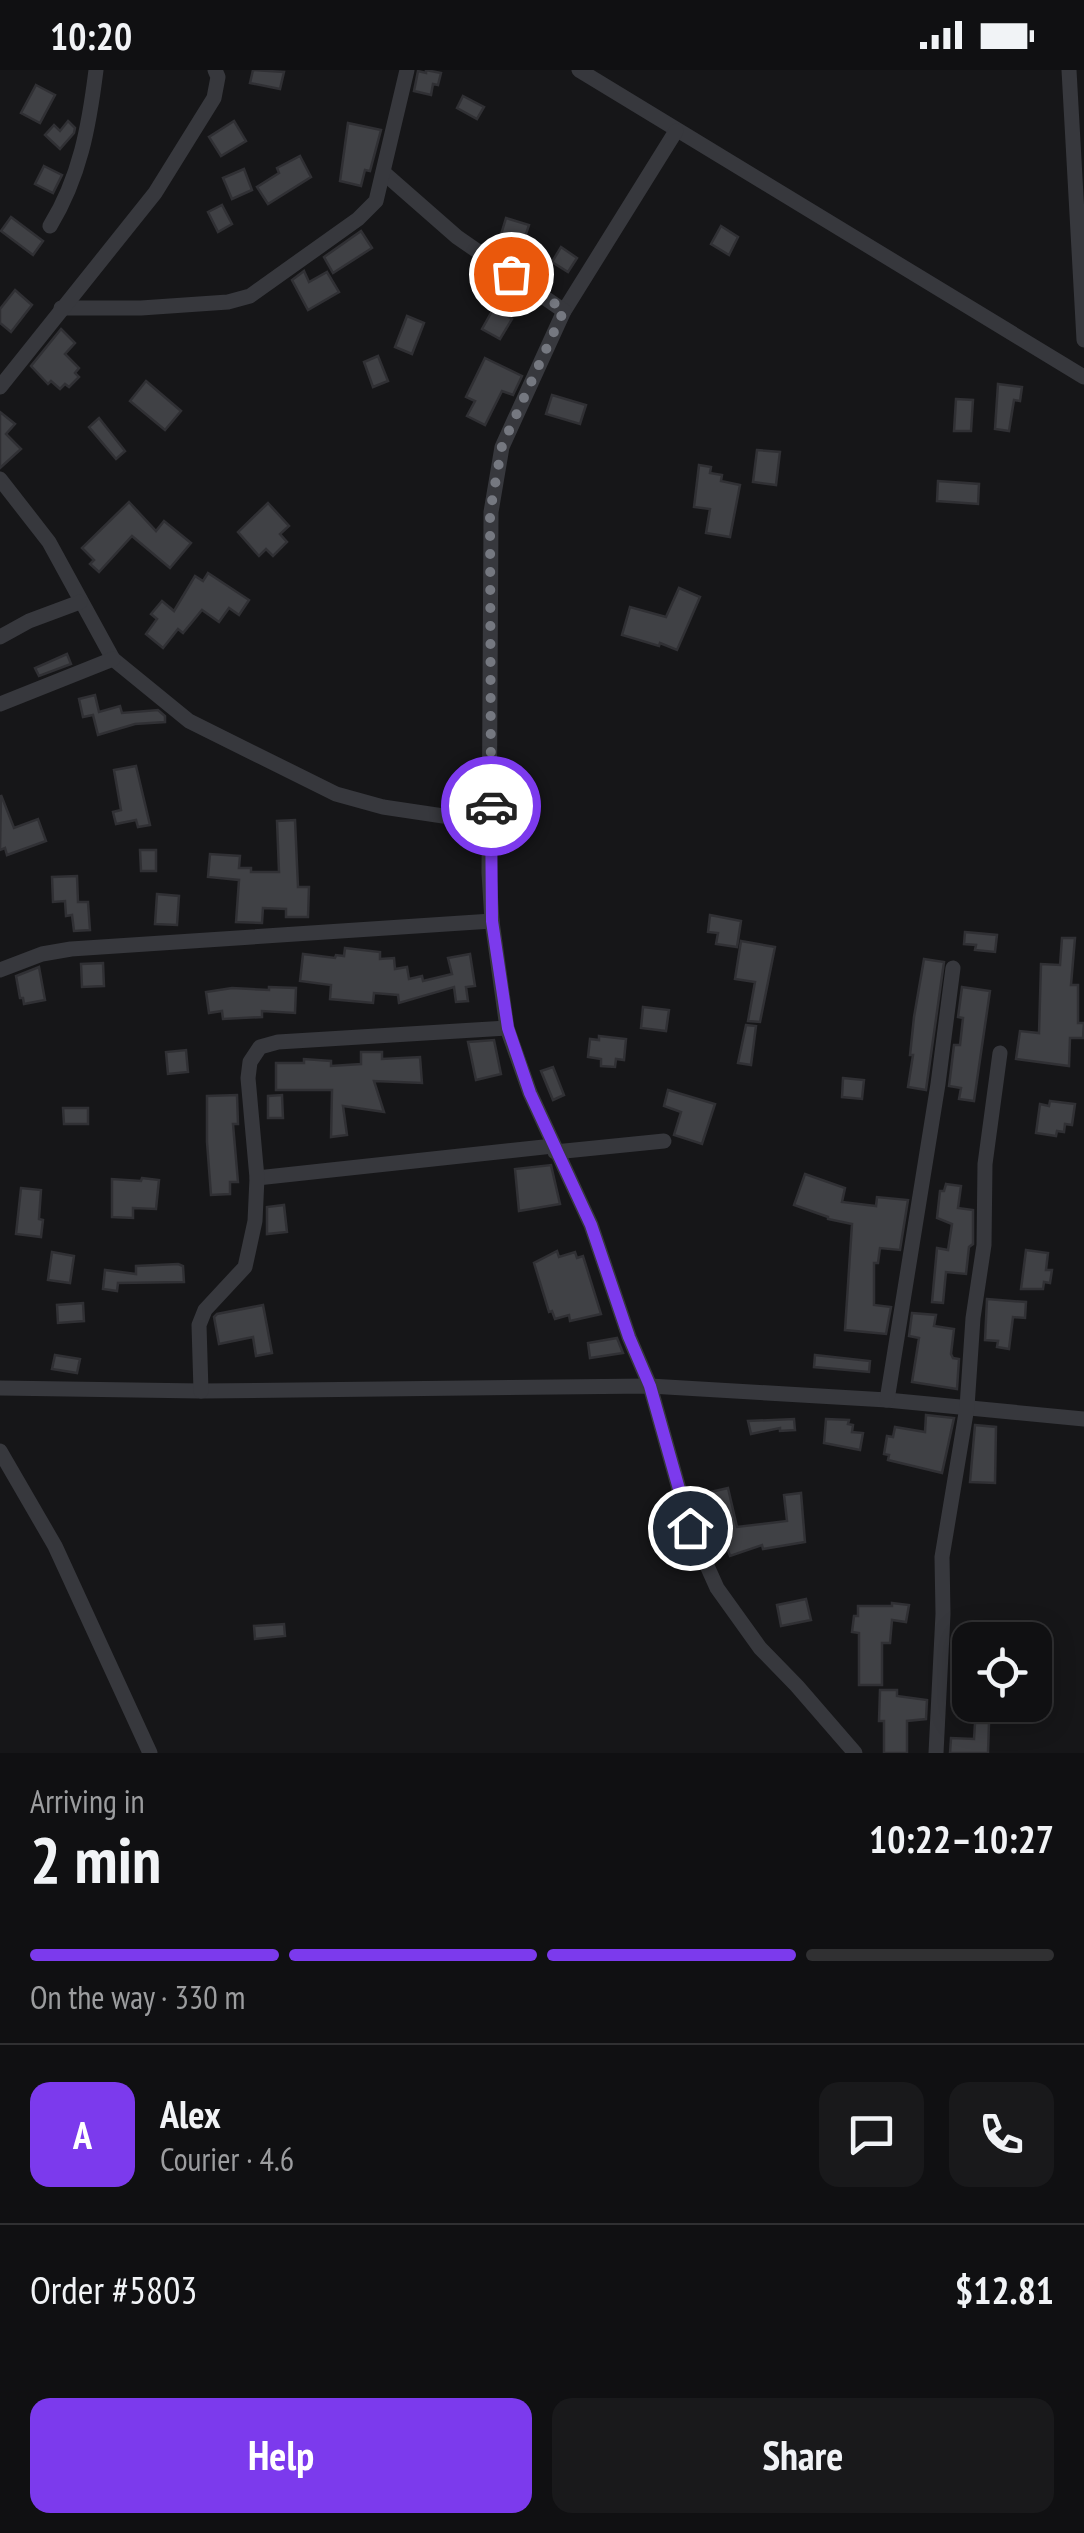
<!DOCTYPE html>
<html lang="en">
<head>
<meta charset="utf-8">
<style>
	:root { --surface:#101012; --page:#19191b; --text:#f1f3f6; --muted:#9c9d9f; --line:#303032; --accent:#7c3aed }
	body { margin:0; font-family:"PT Sans Narrow",sans-serif; background:var(--page); color:var(--text); height:100vh; display:flex; flex-direction:column; font-size:38px; white-space:nowrap }
	* { box-sizing:border-box; margin:0 }
	p { font-size:32px; color:var(--muted) }
	.icon { flex:none; width:55px; height:55px; fill:none; stroke:currentColor; stroke-width:2; stroke-linecap:round; stroke-linejoin:round }
	.map { position:relative; height:1683px; overflow:hidden }
	.drawer { display:flex; flex-direction:column; background:var(--surface); flex:1 }
	.drawer>* { flex:none }
	.controls { position:absolute; left:952px; top:1552px; display:grid; gap:20px }
	.controls a { display:grid; place-items:center; width:100px; height:100px; border-radius:20px; background:var(--surface); box-shadow:0 5px 25px #0003,0 0 0 2px var(--line); font-size:50px }
	.pin { position:absolute; display:grid; place-items:center; width:85px; height:85px; color:#fff; margin:-42px; border:5px solid #fff; border-radius:50%; box-shadow:0 2px 10px #0007 }
	.courier { position:absolute; display:grid; place-items:center; width:100px; height:100px; margin:-50px; border:8px solid #7c3aed; border-radius:50%; background:#fff; color:#222; box-shadow:0 2px 12px #0007 }
	.overview em { font-style:normal; font-weight:700 }
	.overview div { display:flex; flex-direction:column-reverse }
	.overview { display:flex; align-items:center; justify-content:space-between; height:170px; padding:0 30px }
	h1 { font-size:65px; font-weight:700; line-height:75px }
	.bar { display:grid; grid-template-columns:repeat(4,1fr); gap:15px 10px; align-content:center; height:120px; padding:0 30px }
	.bar i { height:12px; border-radius:8px; background:var(--line) }
	.bar .on { background:var(--accent) }
	.bar p { grid-column:span 4 }
	.line { display:flex; align-items:center; gap:25px; padding:0 30px; border-top:2px solid var(--line) }
	.line div { flex:1 }
	.round { display:grid; place-items:center; flex:none; width:105px; height:105px; border-radius:20px; background:var(--page) }
	.cta { display:flex; gap:20px; margin-top:auto; padding:20px 30px }
	.cta a { flex:1; height:115px; border-radius:20px; background:var(--accent); color:#fff; font-size:40px; font-weight:700; line-height:115px; text-align:center }
	.cta a+a { background:var(--page); color:var(--text) }
	.status { display:flex; justify-content:space-between; align-items:center; height:70px; padding:0 50px; background:var(--surface); direction:ltr }
	.status svg { height:28px; fill:currentColor }
	.map>svg:first-child { display:block }
	.building { fill:#404145; stroke:#303034; stroke-width:2.5 }
	.lines { fill:none; stroke-linecap:round; stroke-linejoin:round }
	.street { stroke:#37383d; stroke-width:15 }
	.done { stroke:#757880; stroke-width:10; stroke-dasharray:0 18 }
	.route { stroke:#7c3aed; stroke-width:12 }
</style>
</head>
<body>
<div class="status"><b>10:20</b><svg viewBox="0 0 49 12"><path d="M0 12V9h3v3zM5 12V6h3v6zM10 12V3h3v9zM15 12V0h3v12zM26 1h20v11H26zM47 4h2v5h-2z"/></svg></div>
<div class="map">
<svg width="1084" height="1683" viewBox="0 0 1084 1683">
	<rect width="100%" height="100%" fill="#161618"/>
	<g class="building">
		<path d="M253,0L284,2L280,19L250,13Z"/>
		<path d="M426,0L441,3L438,15L433,14L431,25L414,21L418,1L426,3Z"/>
		<path d="M36,15L55,25L40,53L21,43Z"/>
		<path d="M463,26L484,37L477,49L457,38Z"/>
		<path d="M68,51L75,58L74,63L60,79L45,65L54,55L60,61Z"/>
		<path d="M234,51L246,71L221,86L209,67Z"/>
		<path d="M348,53L381,60L370,101L365,100L361,116L340,111Z"/>
		<path d="M300,86L311,107L268,134L257,117L279,103L277,98Z"/>
		<path d="M44,96L62,105L53,123L35,114Z"/>
		<path d="M244,99L252,120L232,129L223,108Z"/>
		<path d="M222,135L232,154L218,162L208,142Z"/>
		<path d="M11,147L43,171L33,185L1,161Z"/>
		<path d="M506,148L529,155L523,173L513,170L509,182L497,178Z"/>
		<path d="M721,156L738,167L729,185L711,174Z"/>
		<path d="M361,161L372,178L333,203L324,187Z"/>
		<path d="M561,177L577,188L568,202L552,192Z"/>
		<path d="M304,201L309,212L327,202L339,222L308,240L292,210Z"/>
		<path d="M15,220L32,235L11,262L0,253V239Z"/>
		<path d="M500,227L511,234L504,244L512,249L500,269L482,259Z"/>
		<path d="M407,246L424,253L412,284L395,277Z"/>
		<path d="M61,259L75,273L65,284L79,298L75,303L79,307L69,317L65,314L60,319L51,311L48,314L31,296Z"/>
		<path d="M378,286L388,311L373,317L364,292Z"/>
		<path d="M485,288L522,306L513,325L502,321L485,355L467,346L475,331L466,327Z"/>
		<path d="M146,311L181,341L165,360L130,331Z"/>
		<path d="M998,314L1022,317L1020,331L1014,330L1009,361L995,359Z"/>
		<path d="M552,325L586,335L580,354L546,344Z"/>
		<path d="M956,329L973,330L971,361H954Z"/>
		<path d="M0,342L15,354L6,364L21,379L0,398Z"/>
		<path d="M99,348L125,381L116,389L89,357Z"/>
		<path d="M757,380L780,382L776,415L753,412Z"/>
		<path d="M699,395L711,397L710,403L722,405L721,411L740,415L730,467L706,463L710,439L694,437Z"/>
		<path d="M938,411L979,414L978,434L937,431Z"/>
		<path d="M129,432L156,461L164,451L191,473L170,498L132,466L99,502L90,494L94,490L82,478Z"/>
		<path d="M268,433L289,456L280,464L287,472L273,486L266,479L259,486L238,462Z"/>
		<path d="M208,503L249,530L239,545L229,538L219,552L202,540L183,563L178,559L163,578L146,564L157,549L151,544L162,531L174,541L195,506L203,511Z"/>
		<path d="M679,518L700,527L677,580L660,573L659,576L622,565L630,537L666,547Z"/>
		<path d="M67,584L71,594L39,606L35,598Z"/>
		<path d="M95,625L99,642L120,636L122,643L158,640L165,646V652L135,654L98,665L93,645L83,647L79,629Z"/>
		<path d="M136,696L150,755L138,757L136,750L116,754L113,742L121,740L114,700Z"/>
		<path d="M1,725L14,758L38,749L46,771L7,785L5,778L0,780Z"/>
		<path d="M295,750L298,817H309L308,847H286V839L263,838L262,853L236,852L239,810L208,807L210,784L240,786L239,798H251V802H279L277,751Z"/>
		<path d="M140,780H156V801H141Z"/>
		<path d="M77,806L78,832H88L90,860L74,861L72,845L66,846L65,831L53,832L52,807Z"/>
		<path d="M157,824L179,826L177,855L155,854Z"/>
		<path d="M710,845L741,851L737,877L716,874L718,863L708,862Z"/>
		<path d="M965,862L997,865L995,882L975,880L976,875L964,874Z"/>
		<path d="M1062,868H1075L1071,915H1078V953H1084L1083,968H1070L1069,996L1016,989L1020,961L1039,963L1041,894L1060,895Z"/>
		<path d="M741,871L775,877L760,952L748,951L755,912L735,909Z"/>
		<path d="M345,878L380,882V889L394,888L395,899L407,897L409,909L422,906L423,911L452,904L448,888L470,884L475,916L466,917L468,931L456,932L454,917L399,933L398,925L374,923L373,933L330,929L331,915L300,911L303,884L335,888L336,885L344,886Z"/>
		<path d="M924,889L944,892L926,1020L908,1017L913,985H910L914,947Z"/>
		<path d="M103,893L104,916L82,917L81,894Z"/>
		<path d="M39,897L45,930L24,934L23,928H20L16,906Z"/>
		<path d="M269,917L296,918L295,943L262,941V947L223,949L222,941L209,943L206,922L232,918L269,920Z"/>
		<path d="M962,917L990,921L974,1031L959,1029L961,1018L949,1016L954,975H960L963,948L958,947Z"/>
		<path d="M643,937L669,940L666,961L641,958Z"/>
		<path d="M746,955L756,956L751,995L738,993Z"/>
		<path d="M599,966L626,969L624,990L616,989L615,997L601,996V989L588,987L590,969L599,970Z"/>
		<path d="M494,970L501,1004L476,1010L468,972Z"/>
		<path d="M186,980L188,1002L168,1004L166,982Z"/>
		<path d="M361,982H382V989L420,987L422,1013L374,1011L384,1042L343,1036L347,1065L331,1067L332,1020H276V993H304V989L331,991V996L361,994Z"/>
		<path d="M553,997L564,1025L553,1030L541,1001Z"/>
		<path d="M843,1008L864,1010L862,1029L842,1027Z"/>
		<path d="M668,1020L715,1034L702,1074L674,1065L681,1042L664,1036Z"/>
		<path d="M237,1025L238,1054H233L238,1112H230V1124L211,1125L207,1072V1026Z"/>
		<path d="M282,1025L283,1048H268V1026Z"/>
		<path d="M1050,1031L1075,1034L1072,1055L1065,1054L1064,1062L1057,1061L1056,1066L1036,1063L1040,1034L1049,1036Z"/>
		<path d="M63,1038H88V1054H64Z"/>
		<path d="M551,1095L560,1134L519,1141L515,1099Z"/>
		<path d="M805,1104L845,1118L842,1132L876,1136L877,1127L908,1130L900,1180L880,1178L878,1193H874V1235L891,1237L886,1264L845,1260L852,1154L828,1149V1147L794,1135Z"/>
		<path d="M142,1108L159,1110L156,1139L133,1138V1148L112,1147V1109L141,1111Z"/>
		<path d="M946,1114L961,1116L958,1138L973,1140V1174L969,1177L966,1204L946,1202L943,1233L932,1232L937,1178L948,1180L952,1154L937,1148L940,1121H944Z"/>
		<path d="M21,1118L41,1120L39,1149L43,1150L41,1167L16,1164Z"/>
		<path d="M284,1135L287,1162L267,1164V1137Z"/>
		<path d="M1026,1180L1048,1183L1046,1200H1052L1050,1213L1044,1212L1043,1219H1021Z"/>
		<path d="M557,1181L559,1187L575,1182L577,1188L583,1186L601,1244L570,1251L569,1245L555,1249L552,1241L549,1242L534,1193Z"/>
		<path d="M52,1182L74,1186L70,1213L48,1210Z"/>
		<path d="M178,1194L183,1196L184,1212L118,1213L117,1221L103,1219L105,1200L136,1204V1196Z"/>
		<path d="M987,1229L1026,1232L1025,1248L1013,1247L1009,1279L997,1277L998,1271L985,1270Z"/>
		<path d="M83,1233L84,1251L58,1253L57,1235Z"/>
		<path d="M263,1235L272,1283L256,1286L253,1267L219,1274L214,1247L217,1244Z"/>
		<path d="M912,1243L936,1245L934,1256L954,1259L951,1284L953,1288L959,1289L957,1319L912,1312L919,1268L909,1266Z"/>
		<path d="M617,1268L623,1283L590,1288L588,1273Z"/>
		<path d="M55,1285L80,1289L77,1303L52,1299Z"/>
		<path d="M815,1285L870,1291L869,1302L814,1297Z"/>
		<path d="M926,1345L954,1348L942,1403L888,1390L889,1385L884,1384L887,1366L893,1367L895,1357L925,1362Z"/>
		<path d="M794,1349L795,1360L780,1361V1358L751,1364L748,1351Z"/>
		<path d="M826,1349L849,1350L848,1354L853,1355L852,1362L863,1363L860,1380L824,1373Z"/>
		<path d="M975,1355L996,1357L995,1413L970,1412Z"/>
		<path d="M728,1418L737,1457L787,1451L784,1425L801,1423L805,1472L763,1479L762,1475L730,1486L717,1449L712,1450L706,1423Z"/>
		<path d="M806,1529L811,1550L781,1556L777,1535Z"/>
		<path d="M892,1533L909,1535L906,1552L892,1550L890,1573H882V1615H859V1563L852,1562L854,1546H858V1536H892Z"/>
		<path d="M284,1554L285,1566L255,1569L254,1556Z"/>
		<path d="M880,1620H897V1626L927,1630L926,1649L907,1651V1683H884V1651H879Z"/>
		<path d="M975,1653H989L988,1683H950L951,1668L974,1669Z"/>
	</g>
	<g class="lines">
		<g class="street">
			<path d="M579,0L1084,307"/>
			<path d="M1069,0L1084,270"/>
			<path d="M676,61L564,241L502,377L491,442L489,803L492,851L507,958L530,1023L591,1155L629,1267L650,1316L690,1458L717,1518L760,1578L797,1616L855,1683"/>
			<path d="M384,103L457,167L564,241"/>
			<path d="M50,156C80,107 89,56 96,0"/>
			<path d="M61,238H141L228,232L250,226L358,149L376,131L407,0"/>
			<path d="M0,317L155,123L214,28L218,7L215,0"/>
			<path d="M0,409L49,472L113,589L189,651L336,724L383,737L490,753"/>
			<path d="M0,567L29,551L80,532"/>
			<path d="M0,634L113,589"/>
			<path d="M0,900L42,884L71,879L492,851"/>
			<path d="M555,1082L664,1071"/>
			<path d="M257,1108L553,1076"/>
			<path d="M0,1318L201,1321L650,1316L887,1330L1084,1349"/>
			<path d="M201,1321L199,1255L205,1240L245,1197L255,1151L257,1108L248,1008L250,992L260,977L278,972L507,958"/>
			<path d="M887,1330L938,1014L953,898"/>
			<path d="M0,1381L55,1476L150,1683"/>
			<path d="M936,1683L943,1544L942,1487L967,1337L973,1248L984,1175L985,1094L1000,983"/>
		</g>
	</g>
	<g class="lines">
		<path class="done" d="M491,736L490,442L502,376L564,240L511,204"/>
		<path class="route" d="M491,736L492,851L508,958L530,1023L591,1155L629,1267L650,1316L690,1458"/>
	</g>
</svg>
<div class="controls">
<a><svg class="icon" aria-label="locate" viewBox="0 0 24 24"><circle cx="12" cy="12" r="6"/><path d="M12 2v4M12 18v4M2 12h4M18 12h4"/></svg></a>
</div>
<div class="pin" style="left:511px;top:204px;background:#ea580c"><svg class="icon" aria-label="bag" viewBox="0 0 24 24"><path d="M5 8h14l-1 12H6zM9 8a3 3 0 0 1 6 0"/></svg></div>
<div class="pin" style="left:690px;top:1458px;background:#1f2937"><svg class="icon" aria-label="home" viewBox="0 0 24 24"><path d="M3 11l9-7 9 7M6 9v11h12V9"/></svg></div>
<div class="courier" style="left:491px;top:736px"><svg class="icon" aria-label="car" viewBox="0 0 24 24"><path d="M5 17H2v-5l4-1 3-4h7l3 4 3 1v5h-3M9 17h6M6 11h13"/><circle cx="7" cy="17" r="2"/><circle cx="17" cy="17" r="2"/></svg></div>
</div>
<section class="drawer">
<div class="overview"><div><h1>2 min</h1><p>Arriving in</p></div><em>10:22–10:27</em></div>
<div class="bar"><i class="on"></i><i class="on"></i><i class="on"></i><i></i><p>On the way · 330 m</p></div>
<div class="line" style="height:180px"><b class="round" style="background:var(--accent);color:#fff">A</b><div><b>Alex</b><p>Courier · 4.6</p></div><a class="round"><svg class="icon" aria-label="chat" viewBox="0 0 24 24"><path d="M4 5h16v11H9l-5 4z"/></svg></a><a class="round"><svg class="icon" aria-label="phone" viewBox="0 0 24 24"><path d="M5 4h4l2 5-3 2q2 4 5 5l2-3 5 2v4C11 20 4 13 5 4z"/></svg></a></div>
<div class="line" style="height:130px"><div>Order #5803</div><b>$12.81</b></div>
<div class="cta"><a>Help</a><a>Share</a></div>
</section>
</body>
</html>
